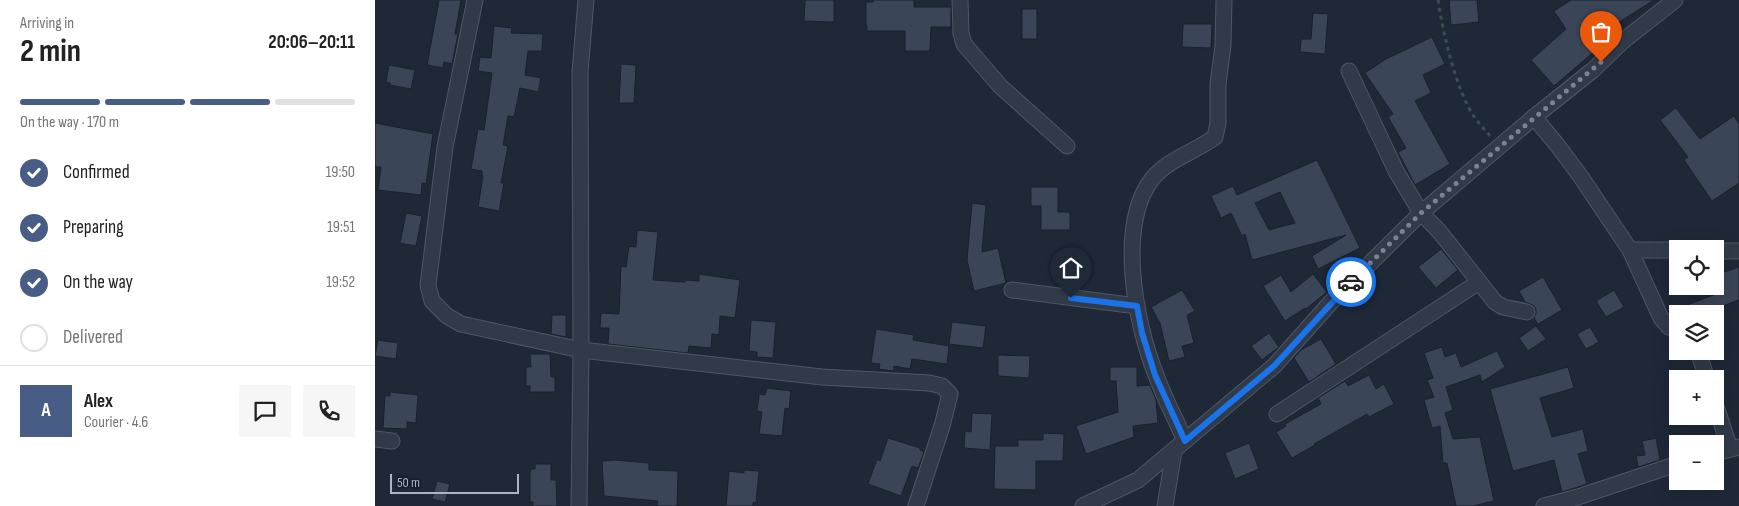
<!DOCTYPE html>
<html lang="en">
<head>
<meta charset="utf-8">
<style>
	:root { --surface:#fff; --page:#f6f6f6; --text:#222; --muted:#767676; --line:#e0e0e0; --accent:#485d85 }
	body { margin:0; font-family:"Sofia Sans Condensed",sans-serif; background:var(--page); color:var(--text); height:100vh; display:flex; flex-direction:column; font-size:19px; white-space:nowrap }
	* { box-sizing:border-box; margin:0 }
	p { font-size:16px; color:var(--muted) }
	.icon { flex:none; width:28px; height:28px; fill:none; stroke:currentColor; stroke-width:2; stroke-linecap:round; stroke-linejoin:round }
	.map { position:relative; flex:1; overflow:hidden }
	.drawer { display:flex; flex-direction:column; background:var(--surface); width:375px }
	.drawer>* { flex:none }
	.fabs { position:absolute; left:1294px; top:240px; display:grid; gap:10px }
	.fabs a { display:grid; place-items:center; width:55px; height:55px; border-radius:0px; background:var(--surface); box-shadow:0 5px 20px #0002; font-size:25px }
	.scale { position:absolute; left:15px; bottom:12px; width:129px; box-sizing:border-box; padding-left:5px; border:2px solid #abb4c5; border-top:0; font-size:14px; line-height:18px; white-space:nowrap; color:#abb4c5; -webkit-text-stroke:4px #171f2c; paint-order:stroke }
	.pin { position:absolute; display:grid; place-items:center; width:42px; height:42px; color:#fff; margin:-51px -21px; border-radius:50% 50% 50% 0; rotate:-45deg; box-shadow:0 0 5px #0007 }
	.pin .icon { rotate:45deg }
	.courier { position:absolute; display:grid; place-items:center; width:50px; height:50px; margin:-25px; border:4px solid #1a73e8; border-radius:50%; background:#fff; color:#222; box-shadow:0 1px 6px #0007 }
	.overview em { font-style:normal; font-weight:700 }
	.overview div { display:flex; flex-direction:column-reverse }
	.overview { display:flex; align-items:center; justify-content:space-between; height:85px; padding:0 20px }
	h1 { font-size:32px; font-weight:700; line-height:38px }
	.bar { display:grid; grid-template-columns:repeat(4,1fr); gap:8px 5px; align-content:center; height:60px; padding:0 20px }
	.bar i { height:6px; border-radius:4px; background:var(--line) }
	.bar .current { background:var(--accent) }
	.bar p { grid-column:span 4 }
	.line { display:flex; align-items:center; gap:12px; padding:0 20px; border-top:1px solid var(--line) }
	.line div { flex:1 }
	.round { display:grid; place-items:center; flex:none; width:52px; height:52px; border-radius:0px; background:var(--page) }
	ol { padding:0 20px; list-style:none }
	li { display:flex; align-items:center; gap:15px; height:55px }
	li p { margin-inline-start:auto }
	li .icon { padding:5px; border-radius:50%; background:var(--accent); color:#fff; stroke-width:4 }
	li:last-child { color:var(--muted) }
	li i { width:28px; height:28px; border:2px solid var(--line); border-radius:50% }
	main { display:flex; flex:1; min-height:0 }
	.map>svg:first-child { display:block }
	.building { fill:#3a4558; stroke:#19212e; fill-rule:evenodd }
	.lines { fill:none; stroke-linecap:round; stroke-linejoin:round }
	.street-casing { stroke:#4f5766; stroke-width:17 }
	.path { stroke:#3a5053; stroke-width:3; stroke-dasharray:4 4; stroke-linecap:butt }
	.street { stroke:#313a48; stroke-width:15 }
	.done { stroke:#7a8393; stroke-width:5; stroke-dasharray:0 9 }
	.route { stroke:#1a73e8; stroke-width:6 }
</style>
</head>
<body>
<main>
<section class="drawer">
<div class="overview"><div><h1>2 min</h1><p>Arriving in</p></div><em>20:06–20:11</em></div>
<div class="bar"><i class="current"></i><i class="current"></i><i class="current"></i><i></i><p>On the way · 170 m</p></div>
<ol>
<li><svg class="icon" aria-label="check" viewBox="0 0 24 24"><path d="M5 12l5 5 9-10"/></svg>Confirmed<p>19:50</p></li>
<li><svg class="icon" aria-label="check" viewBox="0 0 24 24"><path d="M5 12l5 5 9-10"/></svg>Preparing<p>19:51</p></li>
<li><svg class="icon" aria-label="check" viewBox="0 0 24 24"><path d="M5 12l5 5 9-10"/></svg>On the way<p>19:52</p></li>
<li><i></i>Delivered</li>
</ol>
<div class="line" style="height:90px"><b class="round" style="background:var(--accent);color:#fff">A</b><div><b>Alex</b><p>Courier · 4.6</p></div><a class="round"><svg class="icon" aria-label="chat" viewBox="0 0 24 24"><path d="M4 5h16v11H9l-5 4z"/></svg></a><a class="round"><svg class="icon" aria-label="phone" viewBox="0 0 24 24"><path d="M5 4h4l2 5-3 2q2 4 5 5l2-3 5 2v4C11 20 4 13 5 4z"/></svg></a></div>
</section>
<div class="map">
<svg width="1364" height="506" viewBox="0 0 1364 506">
	<rect width="100%" height="100%" fill="#1e2837"/>
	<g class="building">
		<path d="M64,0H86L80,34H83L77,64L69,62L68,68L52,65Z"/>
		<path d="M430,0H459V22L429,21Z"/>
		<path d="M498,0H539V7H576V27H556L555,51H530V31H492V26L491,25V2H498Z"/>
		<path d="M1074,0H1102L1104,22L1076,25Z"/>
		<path d="M1196,0H1279L1236,27L1241,34L1229,46L1228,44L1179,86L1156,60L1191,29L1179,11Z"/>
		<rect x="647" y="9" width="15" height="30"/>
		<path d="M938,13L953,14L950,54L925,52L926,39H936Z"/>
		<path d="M808,24H837L836,48L807,47Z"/>
		<path d="M119,26L137,28L136,33L168,34L167,51H153L150,75L166,78L163,92L145,88L139,117L133,116L128,145L133,146L126,183H129L124,211L103,207L108,176H107V171L96,169L103,129L109,130L117,73L103,71L105,57L116,58Z"/>
		<path d="M1057,37L1070,64L1048,75L1056,93L1040,101L1075,164L1040,185L1023,152L1031,148L1013,117L1018,114L990,73L1011,59Z"/>
		<path d="M246,64L261,65L259,103H244Z"/>
		<path d="M14,65L40,70L36,89L15,85V83L11,82Z"/>
		<path d="M1301,108L1325,139L1359,116L1364,124V183L1337,201L1309,160L1313,157L1285,120Z"/>
		<path d="M0,123L58,134L51,184L47,183L46,195L3,190L6,167H0Z"/>
		<path d="M942,160L985,248L943,269L937,256L971,235L877,260L870,234L867,236L856,213L846,218L836,196L858,186L862,195ZM905,192L920,223L894,230L880,203Z"/>
		<path d="M656,187H683V212H695V230H666V206H656Z"/>
		<path d="M597,203L611,205L607,252L623,248L631,283L599,291L592,260Z"/>
		<path d="M31,213L47,216L41,246L25,243Z"/>
		<path d="M262,230L283,232L278,280L310,282V280L324,281V274L365,280L360,318L345,316L344,335L337,334L336,348L314,346L313,353L233,344L234,328H225L226,313L244,314L246,266L251,267L254,246L261,247Z"/>
		<path d="M1066,249L1083,270L1061,288L1043,267Z"/>
		<path d="M1364,267V300L1325,314L1294,313L1293,312L1341,294L1340,275Z"/>
		<path d="M938,274L952,292L931,309L930,308L910,321L888,286L906,275L916,292Z"/>
		<path d="M1168,277L1187,310L1163,324L1159,318L1161,313V309L1158,305L1150,302L1144,291Z"/>
		<path d="M807,290L820,311L812,315L819,343L807,346L810,357L794,361L785,323L776,307Z"/>
		<path d="M1239,290L1249,307L1231,317L1221,301Z"/>
		<path d="M177,315H191V337L176,334Z"/>
		<path d="M376,320L401,322L398,358L382,357V352L374,351Z"/>
		<path d="M577,322L611,326L608,348L574,344Z"/>
		<path d="M1161,326L1171,339L1153,351L1144,338Z"/>
		<path d="M1215,327L1224,342L1211,349L1202,334Z"/>
		<path d="M501,329L539,335L538,340L574,346L572,364L537,359L535,369L519,366V371L504,369L505,364L496,363Z"/>
		<path d="M894,333L904,347L887,360L876,346Z"/>
		<path d="M946,339L961,364L934,382L919,358L926,350Z"/>
		<path d="M3,340L23,343L21,359L0,356Z"/>
		<path d="M1067,347L1070,357L1081,353L1086,367L1122,351L1130,367L1107,382L1105,375L1071,387L1078,410L1070,413L1078,439L1105,437L1119,501L1098,506H1081L1072,463H1068L1065,426L1057,428L1049,400L1059,397L1052,380L1058,378L1049,353Z"/>
		<path d="M155,354H175L176,377H180V392H155V386H151V367H156Z"/>
		<path d="M623,355L655,356L654,378L623,376Z"/>
		<path d="M735,367H762V386L775,385L781,400L783,423L758,426L759,437L711,454L701,426L743,412L741,381H735Z"/>
		<path d="M1193,367L1199,388L1165,398L1177,437L1208,429L1213,451L1203,454L1212,484L1187,492L1179,460L1138,471L1115,389Z"/>
		<path d="M994,375L1001,389L1009,384L1019,404L994,417L992,414L939,444L940,445L917,458L901,432L911,426L910,424L946,404L943,398L970,381L973,386Z"/>
		<path d="M392,388L416,391L414,409L410,408L407,436L384,434L387,412L382,411L384,394L390,395Z"/>
		<path d="M15,392L43,395L41,423L32,422V429L8,428L10,396H15Z"/>
		<path d="M597,413L617,414L615,450L589,448L590,431L596,432Z"/>
		<path d="M668,433L689,434L688,461H661V490L619,489L620,446H643V440H668Z"/>
		<path d="M513,438L545,448V450L549,452L543,468L537,466L526,496L493,484L502,459L505,461Z"/>
		<path d="M1281,438L1285,460L1263,467L1261,456L1270,455L1267,441Z"/>
		<path d="M874,443L884,469L860,479L850,453Z"/>
		<path d="M239,460L274,463V470L303,471L302,506H282L283,501L229,496L227,461Z"/>
		<path d="M160,464H176V480H181L182,506H158V502H155V473L156,469H160Z"/>
		<path d="M369,470L384,471L381,503L378,502V506H351L354,471L369,473Z"/>
		<path d="M62,481L75,484L70,502L57,499Z"/>
	</g>
	<g class="lines">
		<defs>
			<g id="street">
				<path d="M100,0L70,147L53,285L57,301L72,316L86,324L206,350L447,377L554,383L567,386L575,394L567,426L541,506"/>
				<path d="M585,0L586,33L589,44L625,86L692,146"/>
				<path d="M974,71L1021,171L1046,213L1064,231L1120,302L1128,307L1152,312"/>
				<path d="M1159,117L1183,146L1206,177L1255,250L1286,318L1294,327L1302,329"/>
				<path d="M1255,250H1302"/>
				<path d="M1340,251H1364"/>
				<path d="M637,290L762,306"/>
				<path d="M1323,351L1332,379"/>
				<path d="M1340,403L1355,449"/>
				<path d="M902,414L1104,282"/>
				<path d="M0,439L17,441"/>
				<path d="M810,441C801,419 789,398 781,375C761,325 741,226 777,179C793,159 820,152 840,137L843,123V84L848,46L849,0"/>
				<path d="M1340,453L1364,447"/>
				<path d="M204,506L206,350L205,72L211,0"/>
				<path d="M708,506L763,480L899,366L957,301L1046,213L1159,117L1218,70L1248,41L1300,0"/>
				<path d="M790,506L799,451"/>
				<path d="M1169,506L1203,497L1302,464"/>
			</g>
		</defs>
		<use href="#street" class="street-casing"/>
		<path class="path" d="M1063,0C1068,33 1081,91 1100,118C1105,125 1110,130 1115,136"/>
		<use href="#street" class="street"/>
	</g>
	<g class="lines">
		<path class="done" d="M976,282L1046,213L1226,62"/>
		<path class="route" d="M696,298L762,306L767,333L780,375L810,441L899,366L976,282"/>
	</g>
</svg>
<div class="fabs">
<a><svg class="icon" aria-label="locate" viewBox="0 0 24 24"><circle cx="12" cy="12" r="6"/><path d="M12 2v4M12 18v4M2 12h4M18 12h4"/></svg></a>
<a><svg class="icon" aria-label="layers" viewBox="0 0 24 24"><path d="M12 4l9 5-9 5-9-5zM3 14l9 5 9-5"/></svg></a>
<a>+</a>
<a>−</a>
</div>
<div class="scale">50 m</div>
<div class="pin" style="left:1226px;top:62px;background:#ea580c"><svg class="icon" aria-label="bag" viewBox="0 0 24 24"><path d="M5 8h14l-1 12H6zM9 8a3 3 0 0 1 6 0"/></svg></div>
<div class="pin" style="left:696px;top:298px;background:#1f2937"><svg class="icon" aria-label="home" viewBox="0 0 24 24"><path d="M3 11l9-7 9 7M6 9v11h12V9"/></svg></div>
<div class="courier" style="left:976px;top:282px"><svg class="icon" aria-label="car" viewBox="0 0 24 24"><path d="M5 17H2v-5l4-1 3-4h7l3 4 3 1v5h-3M9 17h6M6 11h13"/><circle cx="7" cy="17" r="2"/><circle cx="17" cy="17" r="2"/></svg></div>
</div>
</main>
</body>
</html>
